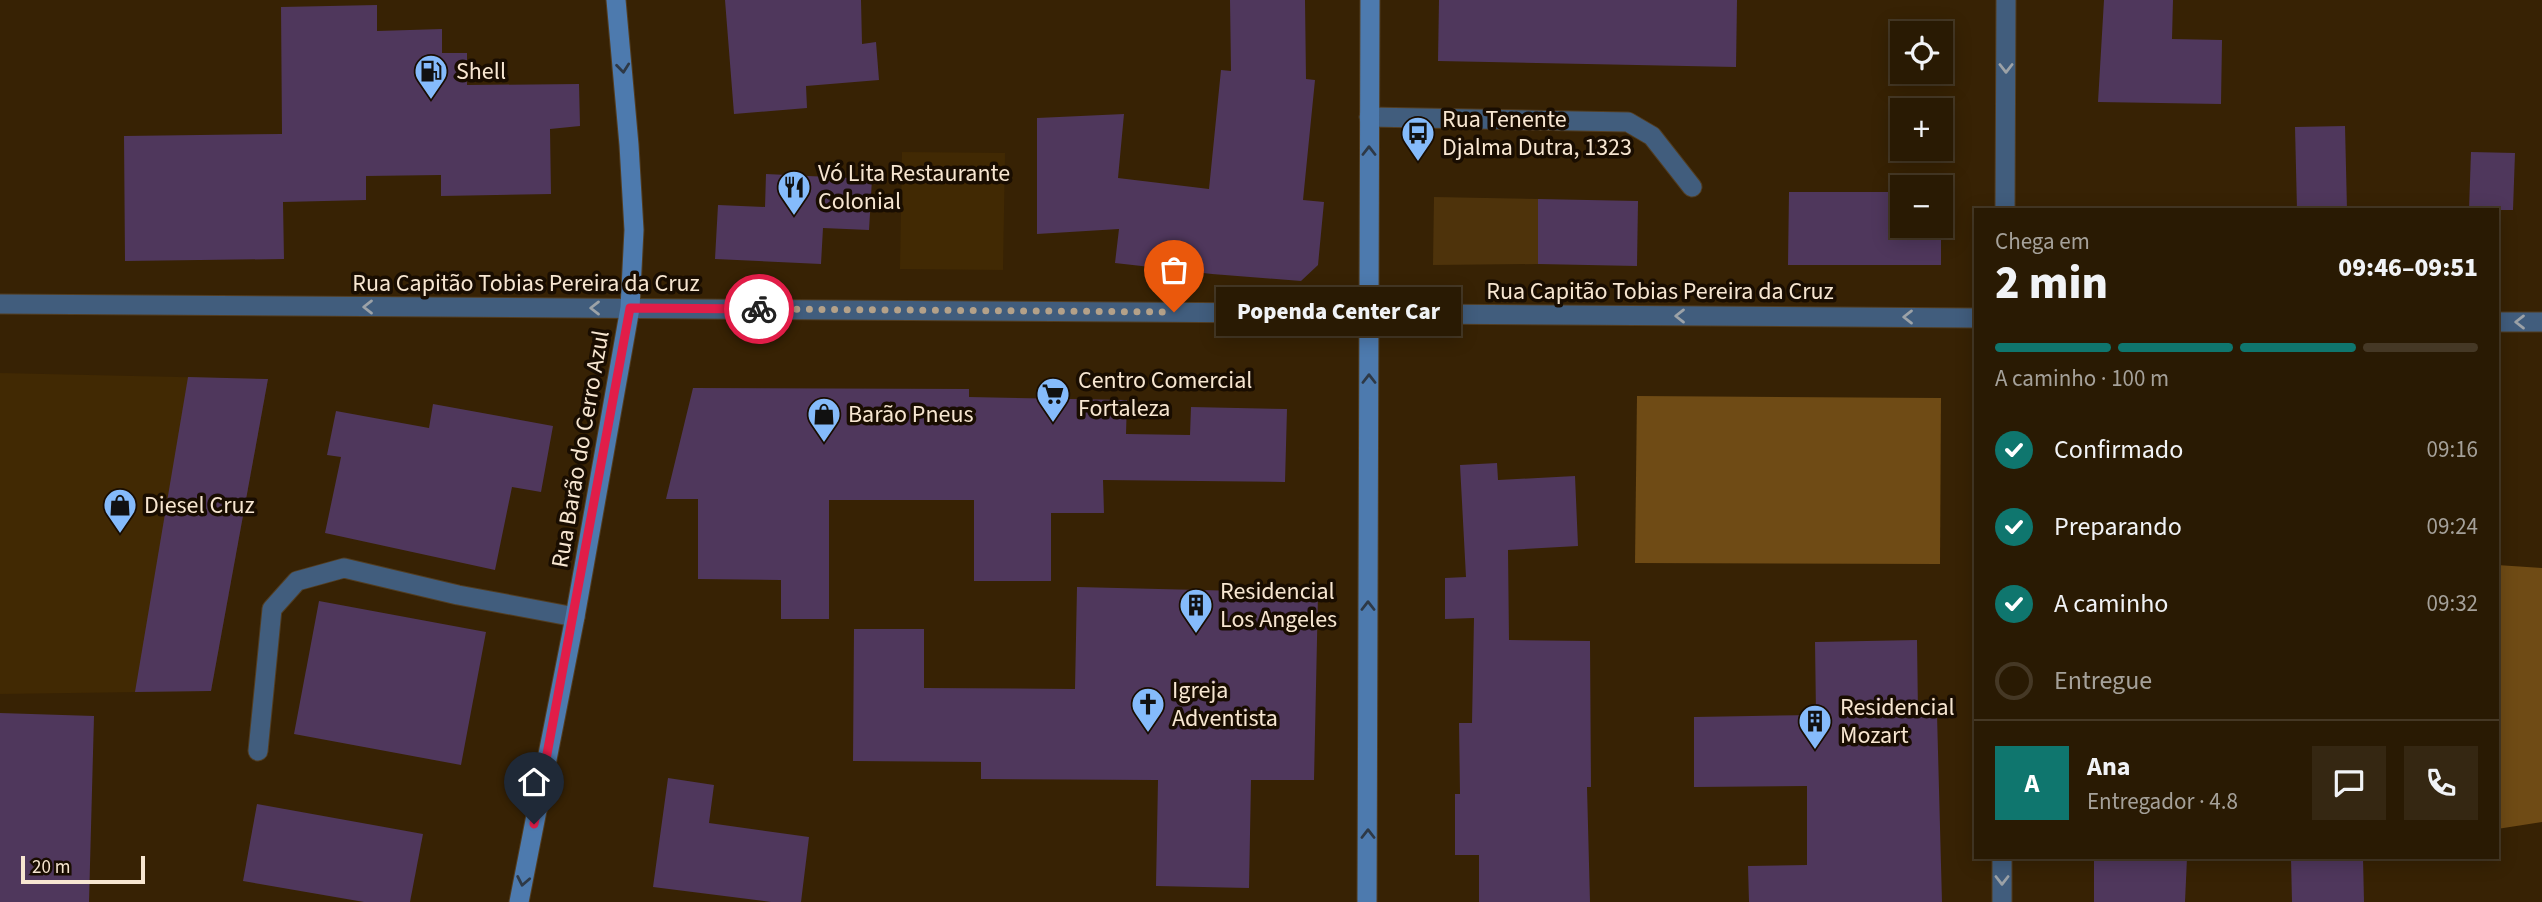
<!DOCTYPE html>
<html lang="pt">
<head>
<meta charset="utf-8">
<style>
	:root { --surface:#291a03; --page:#352712; --text:#f1f3f6; --muted:#a5a19a; --line:#453825; --accent:#0f766e }
	body { margin:0; font-family:"Source Sans 3",sans-serif; background:var(--page); color:var(--text); height:100vh; display:flex; flex-direction:column; font-size:26px; white-space:nowrap }
	* { box-sizing:border-box; margin:0 }
	p { font-size:23px; color:var(--muted) }
	.icon { flex:none; width:38px; height:38px; fill:none; stroke:currentColor; stroke-width:2; stroke-linecap:round; stroke-linejoin:round }
	.map { position:relative; flex:1; overflow:hidden }
	.sheet { position:absolute; left:1974px; top:208px; width:525px; height:651px; display:flex; flex-direction:column; background:var(--surface); border-radius:0px; box-shadow:0 4px 18px #0003,0 0 0 2px var(--line) }
	.sheet>* { flex:none }
	.tools { position:absolute; left:1890px; top:21px; display:grid; gap:14px }
	.tools a { display:grid; place-items:center; width:63px; height:63px; border-radius:0px; background:var(--surface); box-shadow:0 4px 18px #0003,0 0 0 2px var(--line); font-size:35px }
	.scale { position:absolute; left:21px; bottom:18px; width:124px; box-sizing:border-box; padding-left:7px; border:4px solid #f7e6d1; border-top:0; font-size:19px; line-height:24px; white-space:nowrap; color:#f7e6d1; -webkit-text-stroke:5px #190d01; paint-order:stroke }
	.pin { position:absolute; display:grid; place-items:center; width:60px; height:60px; color:#fff; margin:-72px -30px; border-radius:50% 50% 50% 0; rotate:-45deg; box-shadow:0 0 7px #0007 }
	.pin .icon { rotate:45deg }
	.courier { position:absolute; display:grid; place-items:center; width:70px; height:70px; margin:-35px; border:5px solid #e11d48; border-radius:50%; background:#fff; color:#222; box-shadow:0 2px 9px #0007 }
	.bubble { position:absolute; height:49px; border-radius:0px; background:var(--surface); box-shadow:0 4px 18px #0003,0 0 0 2px var(--line); font-size:23px; font-weight:800; line-height:49px; text-align:center }
	.overview em { font-style:normal; font-weight:800 }
	.overview div { display:flex; flex-direction:column-reverse }
	.overview { display:flex; align-items:center; justify-content:space-between; height:119px; padding:0 21px }
	h1 { font-size:46px; font-weight:800; line-height:52px }
	.bar { display:grid; grid-template-columns:repeat(4,1fr); gap:10px 7px; align-content:center; height:84px; padding:0 21px }
	.bar i { height:9px; border-radius:5px; background:var(--line) }
	.bar .selected { background:var(--accent) }
	.bar p { grid-column:span 4 }
	.line { display:flex; align-items:center; gap:18px; padding:0 21px; border-top:2px solid var(--line) }
	.line div { flex:1 }
	.round { display:grid; place-items:center; flex:none; width:74px; height:74px; border-radius:0px; background:var(--page) }
	ol { padding:0 21px; list-style:none }
	li { display:flex; align-items:center; gap:21px; height:77px }
	li p { margin-inline-start:auto }
	li .icon { padding:7px; border-radius:50%; background:var(--accent); color:#fff; stroke-width:4 }
	li:last-child { color:var(--muted) }
	li i { width:38px; height:38px; border:4px solid var(--line); border-radius:50% }
	.map>svg:first-child { display:block }
	.built { fill:#412903 }
	.green { fill:#4e330b }
	.forest { fill:#6f4b15 }
	.building { fill:#4f375c }
	.lines { fill:none; stroke-linecap:round; stroke-linejoin:round }
	.service-casing { stroke:#523d21; stroke-width:21 }
	.tertiary-casing { stroke:#523d21; stroke-width:21 }
	.secondary-casing { stroke:#523d21; stroke-width:21 }
	.service { stroke:#415d7d; stroke-width:19 }
	.tertiary { stroke:#415d7d; stroke-width:19 }
	.secondary { stroke:#4d7aae; stroke-width:19 }
	.oneway { stroke:#2e3946 }
	.oneway2 { stroke:#9ca2a7 }
	.done { stroke:#b4a189; stroke-width:7; stroke-dasharray:0 12.6 }
	.route { stroke:#e11d48; stroke-width:9 }
	.labels { text-anchor:middle; stroke-width:7; stroke-linejoin:round; paint-order:stroke }
	.poi-label { font-size:24px; fill:#f7e6d1; stroke:#190d01; text-anchor:start }
	.street-label { font-size:24px; fill:#f7e6d1; stroke:#190d01 }
</style>
</head>
<body>
<div class="map">
<svg width="2542" height="902" viewBox="0 0 2542 902">
	<rect width="100%" height="100%" fill="#372204"/>
	<g class="built">
		<path d="M902,152L1005,153L1003,270L900,269Z"/>
		<path d="M0,373L268,379L211,691L0,694Z"/>
	</g>
	<path class="green" d="M1434,197L1538,199V264L1433,265Z"/>
	<g class="forest">
		<path d="M1637,396L1941,398L1940,564L1635,563Z"/>
		<path d="M2497,565L2542,568V822L2497,829Z"/>
	</g>
	<g class="building">
		<path d="M725,0H861L862,44L876,42L879,80L806,86L807,108L734,114Z"/>
		<path d="M1230,0H1305L1306,79L1315,80L1303,200L1324,202L1318,265L1301,281L1212,274L1115,263L1119,229L1037,234V118L1124,114L1118,178L1209,189L1221,70L1231,71Z"/>
		<path d="M1439,0H1737L1736,67L1438,61Z"/>
		<path d="M2104,0H2173L2172,39L2222,40L2221,104L2098,102Z"/>
		<path d="M377,5V31L442,29V53H467V85L579,84L580,126L550,129L551,194L441,196V175L366,176V200L283,202L284,259L125,261L124,136L282,134L281,7Z"/>
		<path d="M2345,126L2347,210H2297L2295,127Z"/>
		<path d="M2471,152L2515,153L2513,210H2469Z"/>
		<path d="M766,174L872,179L869,230L823,228L821,264L715,259L718,205L765,207Z"/>
		<path d="M1789,192H1902V226H1941V192V265H1788Z"/>
		<path d="M1538,199L1638,201L1637,266L1538,264Z"/>
		<path d="M188,377L268,379L211,691L135,692Z"/>
		<path d="M693,388L969,389V397L1127,400L1126,434L1190,435L1191,407L1287,409L1285,482L1103,480L1104,513H1051V581H974V500H829V619H781V580L698,579V499H666Z"/>
		<path d="M433,404L553,426L541,492L512,487L495,570L325,533L341,457L327,455L336,411L429,428Z"/>
		<path d="M1497,463L1498,480L1575,476L1578,546L1508,550L1509,640L1590,641L1591,787H1587L1590,902H1479V855H1455V794H1460L1459,723H1472L1474,618L1445,619V578L1466,577L1460,465Z"/>
		<path d="M1077,587L1318,593L1314,780H1251L1249,888L1156,886L1158,780L981,779V762L853,761L854,629H924V688L1075,689Z"/>
		<path d="M319,601L486,632L461,765L294,734Z"/>
		<path d="M1917,640L1918,714H1937L1942,902H1749L1748,866L1807,865V786L1694,787V717L1816,715L1815,642Z"/>
		<path d="M0,713L94,716L89,902H0Z"/>
		<path d="M668,778L714,785L709,823L809,837L801,902H771L653,887Z"/>
		<path d="M257,804L423,834L410,902H364L243,881Z"/>
		<path d="M2094,858H2187L2185,902H2094Z"/>
		<path d="M2291,858H2363L2364,902H2292Z"/>
	</g>
	<g class="lines">
		<defs>
			<g id="service">
				<path d="M1369,117L1628,122L1652,136L1692,187"/>
				<path d="M258,751L272,609L297,581L344,568L458,595L575,617"/>
			</g>
			<g id="tertiary">
				<path d="M2005,210L2006,0"/>
				<path d="M0,304L1976,318"/>
				<path d="M2497,322H2542"/>
				<path d="M2002,902V858"/>
			</g>
			<g id="secondary">
				<path d="M519,902L575,617L630,308L634,230L629,145L616,0"/>
				<path d="M1367,902L1370,0"/>
			</g>
		</defs>
		<use href="#service" class="service-casing"/>
		<use href="#tertiary" class="tertiary-casing"/>
		<use href="#secondary" class="secondary-casing"/>
		<use href="#service" class="service"/>
		<use href="#tertiary" class="tertiary"/>
		<use href="#secondary" class="secondary"/>
	</g>
	<defs><path id="oneway-chevron" d="M-2-3.5L2.5 0L-2 3.5" fill="none" stroke-width="1.6" stroke-linecap="round" stroke-linejoin="round" transform="scale(1.75)"/></defs>
	<g class="oneway">
		<use href="#oneway-chevron" transform="translate(623 68) rotate(84)"/>
		<use href="#oneway-chevron" transform="translate(1369 151) rotate(-90)"/>
		<use href="#oneway-chevron" transform="translate(1369 379) rotate(-90)"/>
		<use href="#oneway-chevron" transform="translate(1368 606) rotate(-90)"/>
		<use href="#oneway-chevron" transform="translate(1368 834) rotate(-90)"/>
		<use href="#oneway-chevron" transform="translate(523 881) rotate(101)"/>
	</g>
	<g class="oneway2">
		<use href="#oneway-chevron" transform="translate(2006 68) rotate(90)"/>
		<use href="#oneway-chevron" transform="translate(368 307) rotate(-180)"/>
		<use href="#oneway-chevron" transform="translate(595 308) rotate(-180)"/>
		<use href="#oneway-chevron" transform="translate(1680 316) rotate(-180)"/>
		<use href="#oneway-chevron" transform="translate(1908 317) rotate(-180)"/>
		<use href="#oneway-chevron" transform="translate(2520 322) rotate(-180)"/>
		<use href="#oneway-chevron" transform="translate(2002 880) rotate(90)"/>
	</g>
	<g class="lines">
		<path class="done" d="M759,309L1174,312"/>
		<path class="route" d="M534,824L630,308L759,309"/>
	</g>
	<defs>
		<symbol id="fuel-pin" viewBox="-11 -11 22 30"><path d="M0 17L-7.5 6A9.5 9.5 0 1 1 7.5 6Z" fill="#85bbfb" stroke="#190d01"/><path d="M-5.5-6h7V0h2V4h1.3V-2.5L3-4.5l.8-.8L6-3V5H2.5V1h-1V6h-7ZM-4.2-4.7v3.2H.2V-4.7Z" fill="#111"/></symbol>
		<symbol id="bus-pin" viewBox="-11 -11 22 30"><path d="M0 17L-7.5 6A9.5 9.5 0 1 1 7.5 6Z" fill="#85bbfb" stroke="#190d01"/><path d="M-5-6H5V4H4V6H2V4H-2V6H-4V4H-5ZM-3.5-4V0h7V-4ZM-3.5 1.2v1.5H-2V1.2ZM2 1.2v1.5H3.5V1.2Z" fill="#111"/></symbol>
		<symbol id="restaurant-pin" viewBox="-11 -11 22 30"><path d="M0 17L-7.5 6A9.5 9.5 0 1 1 7.5 6Z" fill="#85bbfb" stroke="#190d01"/><path d="M-5-6h1v4h1v-4h1v4h1v-4h1v5L-1.5 .5V6h-2V.5L-5-1ZM5-6V6H3V1.5H1.5Q1.5-4 5-6Z" fill="#111"/></symbol>
		<symbol id="supermarket-pin" viewBox="-11 -11 22 30"><path d="M0 17L-7.5 6A9.5 9.5 0 1 1 7.5 6Z" fill="#85bbfb" stroke="#190d01"/><path d="M-6-5.5h2.5l.6 2H6L4.5 2H-2.5L-4.4-4H-6ZM-1.5 3.2a1.3 1.3 0 1 0 .1 0ZM3 3.2a1.3 1.3 0 1 0 .1 0Z" fill="#111"/></symbol>
		<symbol id="shop-pin" viewBox="-11 -11 22 30"><path d="M0 17L-7.5 6A9.5 9.5 0 1 1 7.5 6Z" fill="#85bbfb" stroke="#190d01"/><path d="M-5-2.5h2.3a2.7 3.5 0 0 1 5.4 0H5L5.5 6h-11ZM-1.5-2.5h3a1.5 2.3 0 0 0-3 0Z" fill="#111"/></symbol>
		<symbol id="building-pin" viewBox="-11 -11 22 30"><path d="M0 17L-7.5 6A9.5 9.5 0 1 1 7.5 6Z" fill="#85bbfb" stroke="#190d01"/><path d="M-4-6H4V6H1V3H-1V6H-4ZM-2.5-4.3h1.7v1.8h-1.7ZM.8-4.3h1.7v1.8H.8ZM-2.5-1h1.7V.8h-1.7ZM.8-1h1.7V.8H.8Z" fill="#111"/></symbol>
		<symbol id="church-pin" viewBox="-11 -11 22 30"><path d="M0 17L-7.5 6A9.5 9.5 0 1 1 7.5 6Z" fill="#85bbfb" stroke="#190d01"/><path d="M-1.2-6h2.4v3.5h3.3v2.4h-3.3V6h-2.4V-.1h-3.3v-2.4h3.3Z" fill="#111"/></symbol>
	</defs>
	<g fill-rule="evenodd">
		<use href="#fuel-pin" x="412" y="52" width="38" height="52"/>
		<use href="#bus-pin" x="1399" y="114" width="38" height="52"/>
		<use href="#restaurant-pin" x="775" y="168" width="38" height="52"/>
		<use href="#supermarket-pin" x="1034" y="375" width="38" height="52"/>
		<use href="#shop-pin" x="805" y="395" width="38" height="52"/>
		<use href="#shop-pin" x="101" y="486" width="38" height="52"/>
		<use href="#building-pin" x="1177" y="586" width="38" height="52"/>
		<use href="#church-pin" x="1129" y="685" width="38" height="52"/>
		<use href="#building-pin" x="1796" y="702" width="38" height="52"/>
	</g>
	<g class="labels">
		<g class="poi-label">
			<text x="456" y="79">Shell</text>
			<text x="1442" y="127">Rua Tenente<tspan x="1442" dy="28">Djalma Dutra, 1323</tspan></text>
			<text x="818" y="181">Vó Lita Restaurante<tspan x="818" dy="28">Colonial</tspan></text>
			<text x="1078" y="388">Centro Comercial<tspan x="1078" dy="28">Fortaleza</tspan></text>
			<text x="848" y="422">Barão Pneus</text>
			<text x="144" y="513">Diesel Cruz</text>
			<text x="1220" y="599">Residencial<tspan x="1220" dy="28">Los Angeles</tspan></text>
			<text x="1172" y="698">Igreja<tspan x="1172" dy="28">Adventista</tspan></text>
			<text x="1840" y="715">Residencial<tspan x="1840" dy="28">Mozart</tspan></text>
		</g>
		<g class="street-label">
			<text x="526" y="291">Rua Capitão Tobias Pereira da Cruz</text>
			<text x="1660" y="299">Rua Capitão Tobias Pereira da Cruz</text>
			<text transform="translate(580 449) rotate(-80)" y="8">Rua Barão do Cerro Azul</text>
		</g>
	</g>
</svg>
<div class="tools">
<a><svg class="icon" aria-label="locate" viewBox="0 0 24 24"><circle cx="12" cy="12" r="6"/><path d="M12 2v4M12 18v4M2 12h4M18 12h4"/></svg></a>
<a>+</a>
<a>−</a>
</div>
<div class="scale">20 m</div>
<div class="pin" style="left:1174px;top:312px;background:#ea580c"><svg class="icon" aria-label="bag" viewBox="0 0 24 24"><path d="M5 8h14l-1 12H6zM9 8a3 3 0 0 1 6 0"/></svg></div>
<div class="pin" style="left:534px;top:824px;background:#1f2937"><svg class="icon" aria-label="home" viewBox="0 0 24 24"><path d="M3 11l9-7 9 7M6 9v11h12V9"/></svg></div>
<div class="courier" style="left:759px;top:309px"><svg class="icon" aria-label="bike" viewBox="0 0 24 24"><circle cx="6" cy="16" r="4"/><circle cx="18" cy="16" r="4"/><path d="M6 16l4-8h5l3 8M10 8l3 8H6M13 5h3"/></svg></div>
<div class="bubble" style="left:1216px;top:287px;width:245px">Popenda Center Car</div>
<section class="sheet">
<div class="overview"><div><h1>2 min</h1><p>Chega em</p></div><em>09:46–09:51</em></div>
<div class="bar"><i class="selected"></i><i class="selected"></i><i class="selected"></i><i></i><p>A caminho · 100 m</p></div>
<ol>
<li><svg class="icon" aria-label="check" viewBox="0 0 24 24"><path d="M5 12l5 5 9-10"/></svg>Confirmado<p>09:16</p></li>
<li><svg class="icon" aria-label="check" viewBox="0 0 24 24"><path d="M5 12l5 5 9-10"/></svg>Preparando<p>09:24</p></li>
<li><svg class="icon" aria-label="check" viewBox="0 0 24 24"><path d="M5 12l5 5 9-10"/></svg>A caminho<p>09:32</p></li>
<li><i></i>Entregue</li>
</ol>
<div class="line" style="height:126px"><b class="round" style="background:var(--accent);color:#fff">A</b><div><b>Ana</b><p>Entregador · 4.8</p></div><a class="round"><svg class="icon" aria-label="chat" viewBox="0 0 24 24"><path d="M4 5h16v11H9l-5 4z"/></svg></a><a class="round"><svg class="icon" aria-label="phone" viewBox="0 0 24 24"><path d="M5 4h4l2 5-3 2q2 4 5 5l2-3 5 2v4C11 20 4 13 5 4z"/></svg></a></div>
</section>
</div>
</body>
</html>
